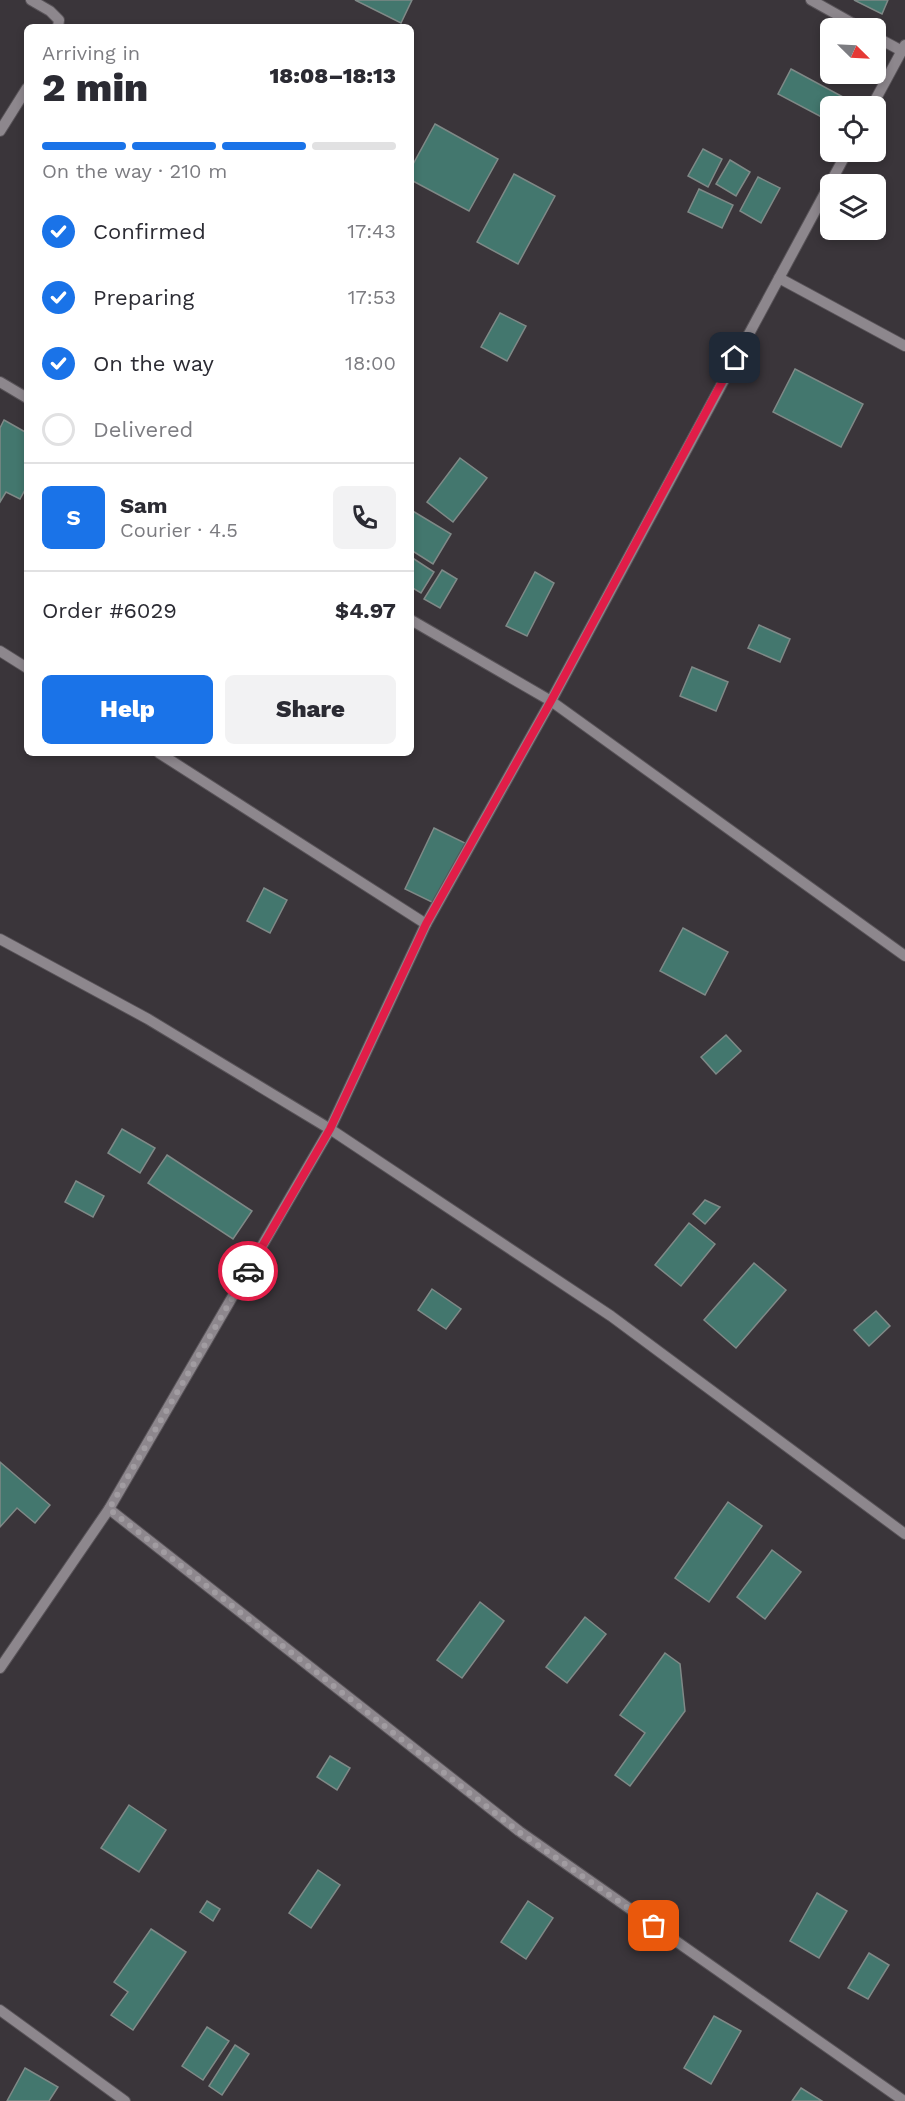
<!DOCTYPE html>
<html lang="en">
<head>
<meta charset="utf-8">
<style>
	:root { --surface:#fff; --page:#f2f2f3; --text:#2b2b33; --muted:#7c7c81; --line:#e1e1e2; --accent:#1a73e8 }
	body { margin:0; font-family:"Work Sans",sans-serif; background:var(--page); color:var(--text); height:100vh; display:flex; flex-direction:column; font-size:22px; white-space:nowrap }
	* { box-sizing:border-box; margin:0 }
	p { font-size:20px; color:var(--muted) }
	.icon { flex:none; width:33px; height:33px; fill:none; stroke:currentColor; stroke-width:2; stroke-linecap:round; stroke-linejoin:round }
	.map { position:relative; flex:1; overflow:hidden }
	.drawer { position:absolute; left:24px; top:24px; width:390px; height:732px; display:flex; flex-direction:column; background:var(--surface); border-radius:9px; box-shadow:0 3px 9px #0003 }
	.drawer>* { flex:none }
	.needle { width:39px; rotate:114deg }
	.fabs { position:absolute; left:820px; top:18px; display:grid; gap:12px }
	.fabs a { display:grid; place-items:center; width:66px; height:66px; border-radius:9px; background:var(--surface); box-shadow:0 3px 9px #0003; font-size:30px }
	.pin { position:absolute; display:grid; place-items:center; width:51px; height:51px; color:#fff; margin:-26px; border-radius:12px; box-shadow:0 3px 9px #0006 }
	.courier { position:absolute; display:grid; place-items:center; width:60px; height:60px; margin:-30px; border:4px solid #e11d48; border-radius:50%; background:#fff; color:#222; box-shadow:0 2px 8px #0007 }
	.headline em { font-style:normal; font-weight:800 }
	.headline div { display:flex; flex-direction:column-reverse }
	.headline { display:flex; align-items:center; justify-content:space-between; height:102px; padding:0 18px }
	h1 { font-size:39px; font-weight:800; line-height:45px }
	.bar { display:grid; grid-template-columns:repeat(4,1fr); gap:9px 6px; align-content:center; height:72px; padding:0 18px }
	.bar i { height:8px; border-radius:4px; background:var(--line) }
	.bar .current { background:var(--accent) }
	.bar p { grid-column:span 4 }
	.line { display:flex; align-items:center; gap:15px; padding:0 18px; border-top:2px solid var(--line) }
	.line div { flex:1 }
	.round { display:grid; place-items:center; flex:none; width:63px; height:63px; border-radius:9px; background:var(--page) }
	ol { padding:0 18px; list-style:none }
	li { display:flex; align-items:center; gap:18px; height:66px }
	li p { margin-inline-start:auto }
	li .icon { padding:6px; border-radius:50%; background:var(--accent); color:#fff; stroke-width:4 }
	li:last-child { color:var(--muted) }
	li i { width:33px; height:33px; border:3px solid var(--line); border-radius:50% }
	.button { display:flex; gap:12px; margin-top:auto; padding:12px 18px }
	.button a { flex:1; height:69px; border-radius:9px; background:var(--accent); color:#fff; font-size:24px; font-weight:800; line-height:69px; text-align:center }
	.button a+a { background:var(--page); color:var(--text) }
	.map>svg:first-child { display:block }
	.building { fill:#43776e; stroke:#7f8987; stroke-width:1.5 }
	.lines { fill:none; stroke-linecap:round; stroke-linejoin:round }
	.minor-casing { stroke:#585358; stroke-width:12 }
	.minor { stroke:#8d878d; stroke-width:10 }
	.done { stroke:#a19ca1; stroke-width:6; stroke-dasharray:0 10.8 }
	.route { stroke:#e11d48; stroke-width:8 }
</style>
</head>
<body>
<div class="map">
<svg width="905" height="2101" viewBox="0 0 905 2101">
	<rect width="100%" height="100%" fill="#3a353a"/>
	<g class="building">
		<path d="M355,0H412L401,23Z"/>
		<path d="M854,0H888L882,14Z"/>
		<path d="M791,69L845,98L840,106H831V122L778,94Z"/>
		<path d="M435,124L498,159L469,211L411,180V168Z"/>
		<path d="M703,149L722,159L708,187L688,176Z"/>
		<path d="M730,160L750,172L736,196L716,184Z"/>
		<path d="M514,174L555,196L518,264L477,242Z"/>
		<path d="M758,177L780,188L761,223L740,211Z"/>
		<path d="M699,189L733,205L722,228L688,212Z"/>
		<path d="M500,313L526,326L507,361L481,347Z"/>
		<path d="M795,369L863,404L841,447L773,412Z"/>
		<path d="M4,420L27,433V486L20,499L6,492L0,502V428Z"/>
		<path d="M460,458L487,478L453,522L427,502Z"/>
		<path d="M411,510L451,534L433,564L411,550Z"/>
		<path d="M411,557L434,572L421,593L411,587Z"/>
		<path d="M442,570L457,579L440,608L424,599Z"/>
		<path d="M535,572L554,583L527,636L506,626Z"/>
		<path d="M759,625L790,639L780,662L748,648Z"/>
		<path d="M692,667L728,682L716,711L680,696Z"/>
		<path d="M434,828L467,844L438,905L405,889Z"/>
		<path d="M264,888L287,900L270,933L247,921Z"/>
		<path d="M683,928L728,952L705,995L660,971Z"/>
		<path d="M726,1035L741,1051L716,1074L701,1057Z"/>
		<path d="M122,1129L155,1148L140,1173L108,1153Z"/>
		<path d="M167,1155L252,1211L233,1239L148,1183Z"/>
		<path d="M76,1181L104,1196L93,1217L65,1202Z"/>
		<path d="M705,1200L720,1207L705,1224L693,1214Z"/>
		<path d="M689,1223L715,1244L681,1286L655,1265Z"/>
		<path d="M754,1263L786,1290L736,1348L704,1320Z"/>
		<path d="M432,1289L461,1309L446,1329L418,1310Z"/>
		<path d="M876,1311L890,1326L869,1346L854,1330Z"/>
		<path d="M0,1462L50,1505L35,1523L17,1508L0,1527Z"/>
		<path d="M728,1502L762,1526L709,1602L675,1578Z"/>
		<path d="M772,1550L801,1572L765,1619L737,1597Z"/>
		<path d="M480,1602L504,1621L462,1678L437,1660Z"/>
		<path d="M585,1617L606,1634L567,1683L546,1667Z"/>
		<path d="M665,1653L680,1664L685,1711L630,1786L615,1775L645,1733L620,1715Z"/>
		<path d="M330,1756L350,1768L337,1790L317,1777Z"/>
		<path d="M129,1805L166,1830L139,1872L101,1848Z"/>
		<path d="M318,1870L340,1885L311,1928L289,1913Z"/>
		<path d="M817,1893L847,1911L819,1958L790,1941Z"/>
		<path d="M207,1901L220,1909L213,1921L200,1912Z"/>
		<path d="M528,1901L553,1918L526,1959L501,1942Z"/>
		<path d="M151,1929L186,1952L133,2030L111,2015L128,1992L114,1982Z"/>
		<path d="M869,1953L889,1965L868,1999L848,1988Z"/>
		<path d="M714,2016L741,2031L711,2084L684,2068Z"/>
		<path d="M207,2027L229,2041L203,2080L182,2066Z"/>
		<path d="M235,2045L249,2054L222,2095L209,2086Z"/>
		<path d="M25,2068L58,2087L49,2101H7Z"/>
		<path d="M801,2088L822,2101H792Z"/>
	</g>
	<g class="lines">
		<defs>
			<g id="minor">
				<path d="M31,0L50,11L59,20L58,27"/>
				<path d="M811,0L861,28"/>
				<path d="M876,37L902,51"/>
				<path d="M872,106L905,45"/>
				<path d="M0,131L27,88"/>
				<path d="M779,278L905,346"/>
				<path d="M0,382L27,398"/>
				<path d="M411,620L551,701L905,956"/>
				<path d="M0,651L27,668"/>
				<path d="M159,753L426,924"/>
				<path d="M0,939L148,1019L330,1129L611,1316L905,1534"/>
				<path d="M109,1509L519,1831L904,2101"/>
				<path d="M0,1668L109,1509L330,1129L426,924L551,701L847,152"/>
				<path d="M0,2010L125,2101"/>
			</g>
		</defs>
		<use href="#minor" class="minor-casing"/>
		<use href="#minor" class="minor"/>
	</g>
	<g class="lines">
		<path class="done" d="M248,1271L109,1509L519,1832L654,1926"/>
		<path class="route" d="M248,1271L330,1129L426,924L551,701L735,358"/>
	</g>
</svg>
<div class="fabs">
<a><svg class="needle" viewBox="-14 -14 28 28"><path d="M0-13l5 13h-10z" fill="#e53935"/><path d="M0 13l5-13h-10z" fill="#7c7c81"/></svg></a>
<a><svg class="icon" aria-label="locate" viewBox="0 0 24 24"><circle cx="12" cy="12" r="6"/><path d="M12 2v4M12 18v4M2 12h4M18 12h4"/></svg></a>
<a><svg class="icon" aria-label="layers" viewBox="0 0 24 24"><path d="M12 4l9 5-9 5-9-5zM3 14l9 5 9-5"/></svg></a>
</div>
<div class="pin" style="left:654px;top:1926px;background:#ea580c"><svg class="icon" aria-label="bag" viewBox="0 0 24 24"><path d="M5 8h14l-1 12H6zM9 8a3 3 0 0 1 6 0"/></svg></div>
<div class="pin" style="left:735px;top:358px;background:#1f2937"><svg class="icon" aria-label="home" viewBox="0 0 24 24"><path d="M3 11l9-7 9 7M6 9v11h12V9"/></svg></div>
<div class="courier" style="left:248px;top:1271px"><svg class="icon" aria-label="car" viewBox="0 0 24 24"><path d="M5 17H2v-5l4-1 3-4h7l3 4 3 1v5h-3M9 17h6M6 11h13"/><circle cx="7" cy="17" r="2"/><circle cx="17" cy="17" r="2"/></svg></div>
<section class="drawer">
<div class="headline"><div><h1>2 min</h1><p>Arriving in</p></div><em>18:08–18:13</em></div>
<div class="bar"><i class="current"></i><i class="current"></i><i class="current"></i><i></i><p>On the way · 210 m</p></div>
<ol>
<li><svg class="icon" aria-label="check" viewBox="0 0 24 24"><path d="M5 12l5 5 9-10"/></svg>Confirmed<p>17:43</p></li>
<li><svg class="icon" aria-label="check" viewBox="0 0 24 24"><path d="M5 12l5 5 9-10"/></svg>Preparing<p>17:53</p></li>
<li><svg class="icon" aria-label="check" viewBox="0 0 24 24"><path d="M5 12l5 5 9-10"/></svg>On the way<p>18:00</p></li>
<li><i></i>Delivered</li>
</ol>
<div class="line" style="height:108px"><b class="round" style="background:var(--accent);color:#fff">S</b><div><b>Sam</b><p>Courier · 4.5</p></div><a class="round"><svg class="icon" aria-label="phone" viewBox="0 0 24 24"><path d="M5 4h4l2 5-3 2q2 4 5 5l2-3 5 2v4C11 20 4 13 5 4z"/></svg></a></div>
<div class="line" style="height:78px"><div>Order #6029</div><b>$4.97</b></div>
<div class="button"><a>Help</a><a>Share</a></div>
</section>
</div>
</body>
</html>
